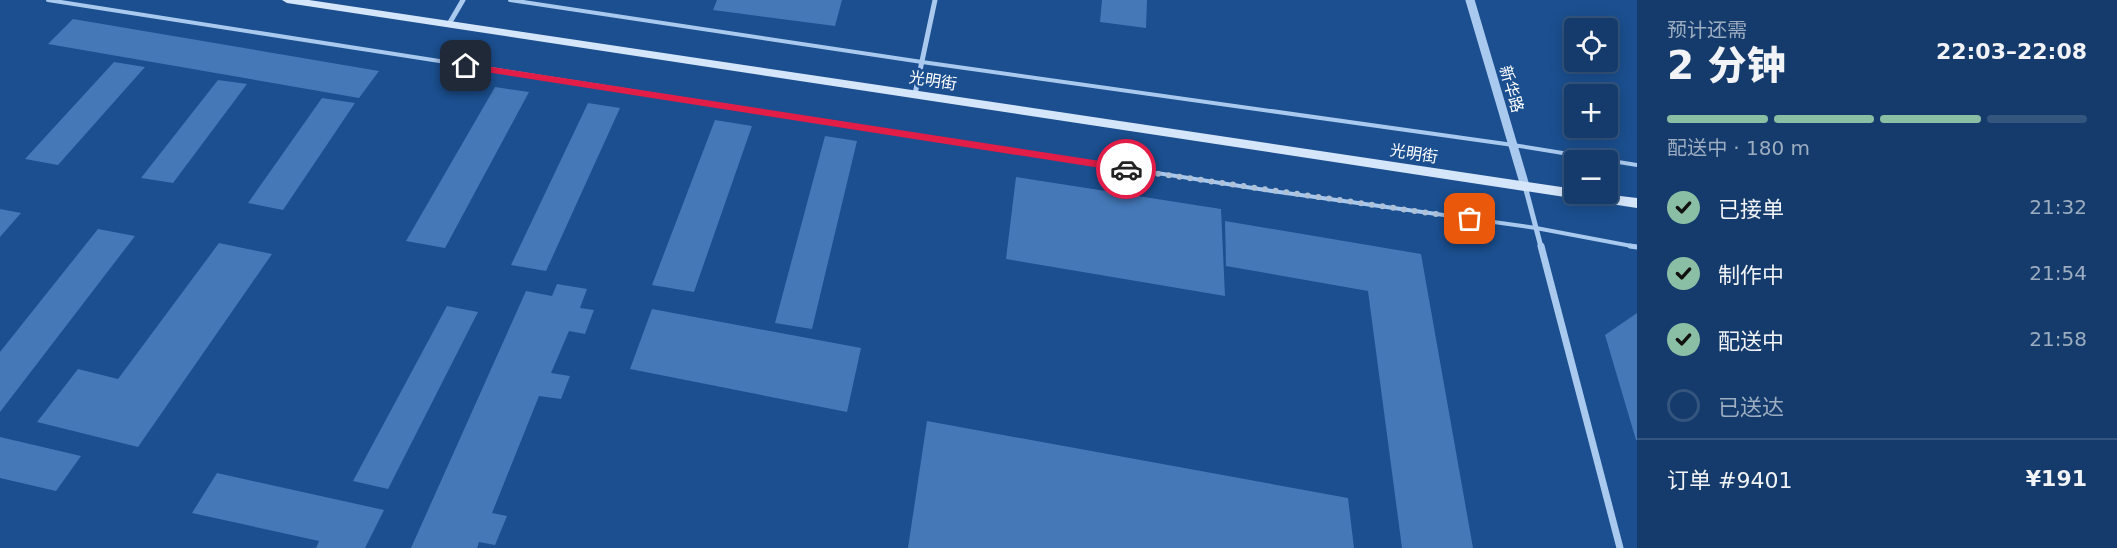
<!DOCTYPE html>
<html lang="zh">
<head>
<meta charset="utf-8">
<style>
	:root { --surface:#143b6b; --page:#214673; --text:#f1f3f6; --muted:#9dadc1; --line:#33557e; --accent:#8abfa5 }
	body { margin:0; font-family:"DejaVu Sans","Noto Sans SC",sans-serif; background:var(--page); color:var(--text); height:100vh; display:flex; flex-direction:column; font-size:22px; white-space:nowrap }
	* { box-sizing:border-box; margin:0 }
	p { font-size:20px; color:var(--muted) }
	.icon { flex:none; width:33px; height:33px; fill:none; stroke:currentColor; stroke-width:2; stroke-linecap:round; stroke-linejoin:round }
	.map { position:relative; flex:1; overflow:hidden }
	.drawer { display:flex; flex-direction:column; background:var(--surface); width:480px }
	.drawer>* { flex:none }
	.fabs { position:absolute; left:1564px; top:18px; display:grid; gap:12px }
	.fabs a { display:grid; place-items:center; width:54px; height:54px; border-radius:6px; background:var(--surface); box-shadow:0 3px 15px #0003,0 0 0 2px var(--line); font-size:30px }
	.pin { position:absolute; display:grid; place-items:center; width:51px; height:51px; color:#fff; margin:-26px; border-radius:12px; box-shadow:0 3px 9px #0006 }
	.courier { position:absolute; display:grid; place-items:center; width:60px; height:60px; margin:-30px; border:4px solid #e11d48; border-radius:50%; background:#fff; color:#222; box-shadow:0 2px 8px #0007 }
	.summary em { font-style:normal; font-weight:800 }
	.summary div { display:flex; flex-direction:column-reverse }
	.summary { display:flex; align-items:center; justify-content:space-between; height:102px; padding:0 30px }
	h1 { font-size:39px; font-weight:800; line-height:45px }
	.bar { display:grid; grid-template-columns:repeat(4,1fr); gap:9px 6px; align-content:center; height:72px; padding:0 30px }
	.bar i { height:8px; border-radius:4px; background:var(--line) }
	.bar .selected { background:var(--accent) }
	.bar p { grid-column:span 4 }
	.line { display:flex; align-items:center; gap:15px; padding:0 30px; border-top:2px solid var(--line) }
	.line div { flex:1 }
	ol { padding:0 30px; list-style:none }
	li { display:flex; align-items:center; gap:18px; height:66px }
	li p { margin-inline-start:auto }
	li .icon { padding:6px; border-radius:50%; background:var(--accent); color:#111; stroke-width:4 }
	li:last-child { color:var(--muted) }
	li i { width:33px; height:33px; border:3px solid var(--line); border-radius:50% }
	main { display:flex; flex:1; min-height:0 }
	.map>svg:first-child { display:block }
	.building { fill:#4478b7 }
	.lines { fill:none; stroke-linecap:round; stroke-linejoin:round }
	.service-far1 { stroke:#a9c9ee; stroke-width:4 }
	.service { stroke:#a9c9ee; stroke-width:5 }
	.minor-far1 { stroke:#a9c9ee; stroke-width:5 }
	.minor { stroke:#a9c9ee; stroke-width:7 }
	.tertiary { stroke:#a9c9ee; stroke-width:9 }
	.secondary { fill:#d6e6fa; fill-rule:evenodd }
	.route { fill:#e11d48 }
	.done { stroke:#afc1d8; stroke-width:6; stroke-dasharray:0 10.8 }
	.labels { text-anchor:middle; stroke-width:5; stroke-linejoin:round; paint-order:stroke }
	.street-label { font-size:16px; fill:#fff; stroke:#1b4f8f }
</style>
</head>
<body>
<main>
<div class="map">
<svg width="1637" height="548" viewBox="0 0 1637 548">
	<rect width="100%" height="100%" fill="#1b4f8f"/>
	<g class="building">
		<path d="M717,0H842L835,26L713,10Z"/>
		<path d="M1102,0H1147L1146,28L1100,22Z"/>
		<path d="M73,19L379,71L359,98L48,44Z"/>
		<path d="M114,62L145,67L58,165L25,159Z"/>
		<path d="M218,80L247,84L173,183L141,178Z"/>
		<path d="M495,87L529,92L445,248L406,241Z"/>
		<path d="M322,98L355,103L283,210L248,203Z"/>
		<path d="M588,103L620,108L546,271L511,265Z"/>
		<path d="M715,120L752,126L694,292L652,285Z"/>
		<path d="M825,136L857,141L812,329L775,323Z"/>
		<path d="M1016,177L1221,209L1225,296L1006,259Z"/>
		<path d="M0,209L21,213L0,237Z"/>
		<path d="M1225,221L1421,254L1473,548H1402L1368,291L1226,266Z"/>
		<path d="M98,229L135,236L0,412V352Z"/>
		<path d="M219,243L272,254L138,447L37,422L78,369L118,379Z"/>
		<path d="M557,284L587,289L580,308L594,310L585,334L569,331L551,373L570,376L561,399L539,396L492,513L507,516L495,545L479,542L477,548H411L526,291L552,296Z"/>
		<path d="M447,306L478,312L388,489L353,481Z"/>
		<path d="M652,309L861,348L847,412L630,369Z"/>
		<path d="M1637,313V440H1636L1605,335Z"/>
		<path d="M927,421L1348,498L1354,548H908Z"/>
		<path d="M0,437L81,456L56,491L0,478Z"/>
		<path d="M217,473L384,510L365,548H316L319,541L192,513Z"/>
	</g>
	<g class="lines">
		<g class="service-far1">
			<path d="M48,0L1272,191L1536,228L1637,247"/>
			<path d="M510,0L922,62L1513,145L1637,165"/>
		</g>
		<path class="service" d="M1630,246L1637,247"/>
		<g class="minor-far1">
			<path d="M449,24L463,0"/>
			<path d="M915,94L935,0"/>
			<path d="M1525,186L1541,247"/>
		</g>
		<path class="minor" d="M1541,246L1620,548"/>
		<path class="tertiary" d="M1470,0L1525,186"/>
		<path class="secondary" d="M282,0H309L1575,189V194H1603L1637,198V208L287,3Z"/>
	</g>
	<path class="route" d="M466,63L1126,165L1130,169L1126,172L466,69L461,66Z"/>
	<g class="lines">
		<path class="done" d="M1126,169L1470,219"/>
	</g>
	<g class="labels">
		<g class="street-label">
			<text transform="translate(933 80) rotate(9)" y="6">光明街</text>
			<text transform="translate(1512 89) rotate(74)" y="6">新华路</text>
			<text transform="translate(1414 153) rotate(9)" y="6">光明街</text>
		</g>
	</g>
</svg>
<div class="fabs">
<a><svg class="icon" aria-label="locate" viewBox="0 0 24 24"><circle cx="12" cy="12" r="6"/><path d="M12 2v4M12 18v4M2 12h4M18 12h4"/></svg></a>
<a>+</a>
<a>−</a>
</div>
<div class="pin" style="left:1470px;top:219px;background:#ea580c"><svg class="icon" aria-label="bag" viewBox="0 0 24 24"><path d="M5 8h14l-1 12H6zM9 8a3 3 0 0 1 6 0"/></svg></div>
<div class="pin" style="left:466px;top:66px;background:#1f2937"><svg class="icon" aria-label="home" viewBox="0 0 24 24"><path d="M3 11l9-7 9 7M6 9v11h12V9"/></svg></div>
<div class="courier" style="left:1126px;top:169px"><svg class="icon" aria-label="car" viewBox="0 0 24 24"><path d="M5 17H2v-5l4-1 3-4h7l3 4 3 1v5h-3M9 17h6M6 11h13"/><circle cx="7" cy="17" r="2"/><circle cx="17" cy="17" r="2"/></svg></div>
</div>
<section class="drawer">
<div class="summary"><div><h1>2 分钟</h1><p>预计还需</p></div><em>22:03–22:08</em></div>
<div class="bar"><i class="selected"></i><i class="selected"></i><i class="selected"></i><i></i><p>配送中 · 180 m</p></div>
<ol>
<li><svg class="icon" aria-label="check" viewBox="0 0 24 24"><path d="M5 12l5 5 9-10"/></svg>已接单<p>21:32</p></li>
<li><svg class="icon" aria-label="check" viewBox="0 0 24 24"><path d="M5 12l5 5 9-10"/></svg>制作中<p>21:54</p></li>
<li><svg class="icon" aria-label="check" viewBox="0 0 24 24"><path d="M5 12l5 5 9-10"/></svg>配送中<p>21:58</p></li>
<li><i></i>已送达</li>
</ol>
<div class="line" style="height:78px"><div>订单 #9401</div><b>¥191</b></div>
</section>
</main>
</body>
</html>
